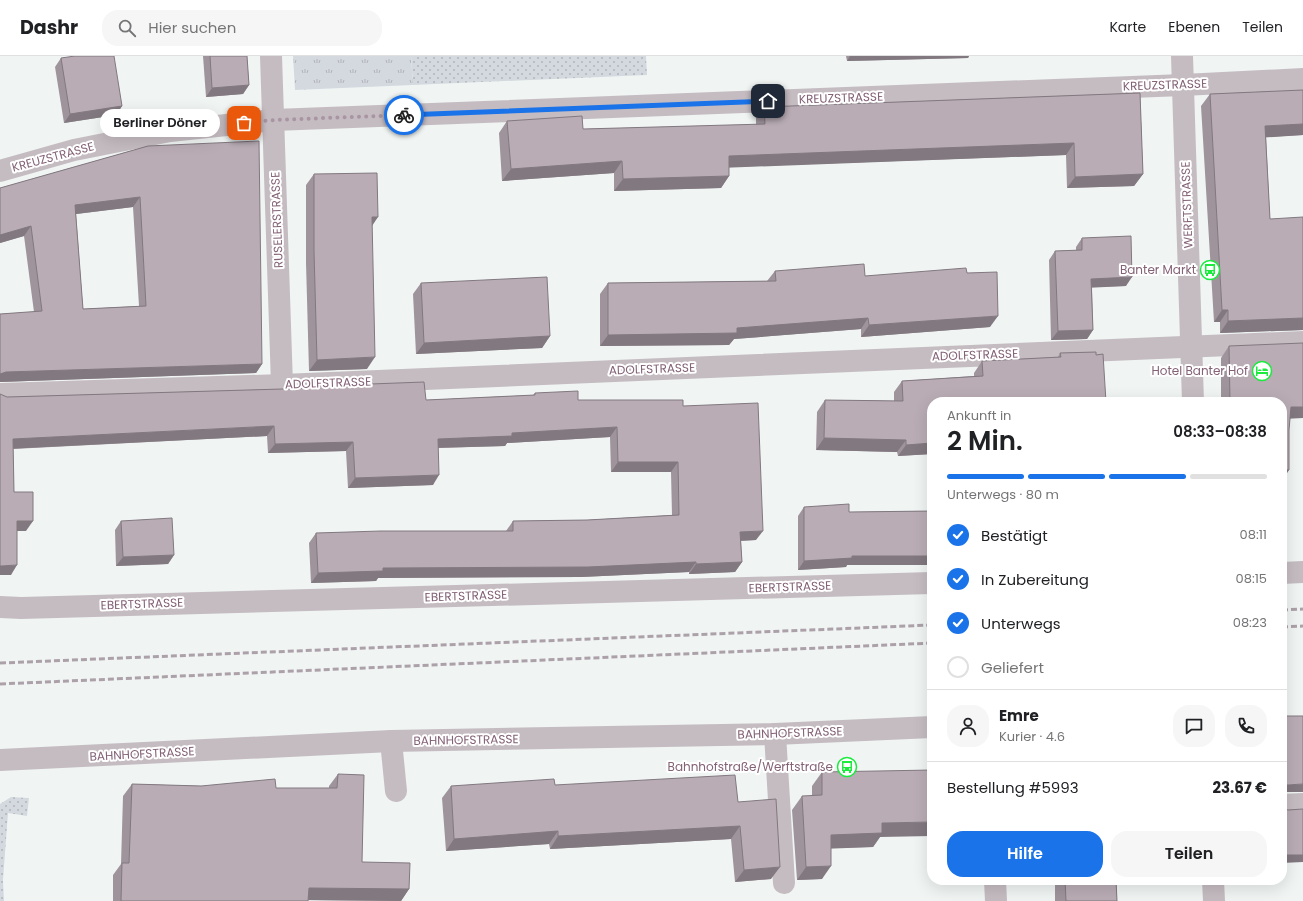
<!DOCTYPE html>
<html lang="de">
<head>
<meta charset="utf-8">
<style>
	:root { --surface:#fff; --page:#f6f6f6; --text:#202124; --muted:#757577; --line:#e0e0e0; --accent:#1a73e8 }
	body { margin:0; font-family:Poppins,sans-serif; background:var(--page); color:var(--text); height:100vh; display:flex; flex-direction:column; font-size:15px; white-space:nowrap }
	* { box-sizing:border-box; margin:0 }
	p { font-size:13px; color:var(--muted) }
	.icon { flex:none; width:22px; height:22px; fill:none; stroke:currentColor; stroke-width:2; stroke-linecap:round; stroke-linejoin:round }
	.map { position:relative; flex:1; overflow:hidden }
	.sheet { position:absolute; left:927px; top:341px; width:360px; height:488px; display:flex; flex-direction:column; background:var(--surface); border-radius:16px; box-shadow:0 4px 16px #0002 }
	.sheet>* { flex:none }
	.pin { position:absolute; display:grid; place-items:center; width:34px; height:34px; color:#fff; margin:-17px; border-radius:8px; box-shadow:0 2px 6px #0006 }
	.courier { position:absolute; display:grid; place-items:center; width:40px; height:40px; margin:-20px; border:3px solid #1a73e8; border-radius:50%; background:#fff; color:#222; box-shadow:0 1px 5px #0007 }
	.bubble { position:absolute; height:28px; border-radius:14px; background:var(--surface); box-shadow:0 4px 16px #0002; font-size:13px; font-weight:600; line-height:28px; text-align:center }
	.headline em { font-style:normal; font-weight:600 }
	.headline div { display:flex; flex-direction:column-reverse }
	.headline { display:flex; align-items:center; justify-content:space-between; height:68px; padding:0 20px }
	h1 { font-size:26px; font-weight:600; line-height:30px }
	.bar { display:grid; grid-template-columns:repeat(4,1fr); gap:6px 4px; align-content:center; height:48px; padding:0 20px }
	.bar i { height:5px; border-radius:3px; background:var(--line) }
	.bar .on { background:var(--accent) }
	.bar p { grid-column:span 4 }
	.line { display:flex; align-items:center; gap:10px; padding:0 20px; border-top:1px solid var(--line) }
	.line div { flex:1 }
	.round { display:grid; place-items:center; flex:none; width:42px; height:42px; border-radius:16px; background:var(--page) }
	ol { padding:0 20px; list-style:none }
	li { display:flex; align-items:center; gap:12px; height:44px }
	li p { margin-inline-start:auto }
	li .icon { padding:4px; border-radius:50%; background:var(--accent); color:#fff; stroke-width:4 }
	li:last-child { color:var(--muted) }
	li i { width:22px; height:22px; border:2px solid var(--line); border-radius:50% }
	.action { display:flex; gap:8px; margin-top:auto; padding:8px 20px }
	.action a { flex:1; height:46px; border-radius:16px; background:var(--accent); color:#fff; font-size:16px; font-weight:600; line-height:46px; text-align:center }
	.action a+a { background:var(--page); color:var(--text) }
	header { display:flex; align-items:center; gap:24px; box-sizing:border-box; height:56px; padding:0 20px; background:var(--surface); border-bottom:1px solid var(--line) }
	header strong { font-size:19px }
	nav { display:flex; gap:22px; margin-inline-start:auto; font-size:14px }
	.search { width:280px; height:36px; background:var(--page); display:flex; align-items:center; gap:10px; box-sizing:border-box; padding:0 14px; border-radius:16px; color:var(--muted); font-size:15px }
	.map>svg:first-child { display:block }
	.grass { fill:url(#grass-dots) }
	.park { fill:url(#park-tufts) }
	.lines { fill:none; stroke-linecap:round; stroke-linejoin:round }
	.minor { stroke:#c5bcc1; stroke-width:22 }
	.rail { stroke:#ada1a9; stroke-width:3; stroke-dasharray:6 3; stroke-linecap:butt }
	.wall { fill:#9f949c; fill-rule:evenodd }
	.shaded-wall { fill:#82787f }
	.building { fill:#b9acb5; stroke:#82787f; fill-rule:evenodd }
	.done { stroke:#a995a2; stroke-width:4; stroke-dasharray:0 7.2 }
	.route { stroke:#1a73e8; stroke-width:5 }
	.labels { text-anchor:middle; stroke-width:4; stroke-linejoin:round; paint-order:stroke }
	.street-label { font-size:12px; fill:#836276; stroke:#fff }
	.poi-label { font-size:12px; fill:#836276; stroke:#fff; text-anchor:end }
</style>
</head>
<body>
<header>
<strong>Dashr</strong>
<div class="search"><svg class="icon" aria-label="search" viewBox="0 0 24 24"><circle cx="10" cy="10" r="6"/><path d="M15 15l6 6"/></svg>Hier suchen</div>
<nav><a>Karte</a><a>Ebenen</a><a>Teilen</a></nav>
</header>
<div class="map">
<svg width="1303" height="845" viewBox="0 0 1303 845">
	<defs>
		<pattern id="grass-dots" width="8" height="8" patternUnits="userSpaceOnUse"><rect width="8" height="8" fill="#d4d9df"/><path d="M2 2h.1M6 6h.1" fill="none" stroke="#b1b3b9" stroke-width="1.8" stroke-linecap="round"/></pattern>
		<pattern id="park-tufts" width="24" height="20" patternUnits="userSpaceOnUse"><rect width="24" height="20" fill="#d4d9df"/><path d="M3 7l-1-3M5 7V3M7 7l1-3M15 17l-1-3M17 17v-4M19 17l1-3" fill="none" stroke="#b1b3b9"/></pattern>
	</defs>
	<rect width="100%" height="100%" fill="#f0f5f4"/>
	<g class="grass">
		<path d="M411,0H646L647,19L413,29Z"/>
		<path d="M11,741L29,742L27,760L8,757L3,824L4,845H0V748Z"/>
	</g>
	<path class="park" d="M293,0H411L413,29L295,34Z"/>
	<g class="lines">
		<g class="minor">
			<path d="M271,0L282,329"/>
			<path d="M1182,0L1193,346"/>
			<path d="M0,115L74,94L170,75L274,64L1183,29L1303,23"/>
			<path d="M0,338L282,329L1303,286"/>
			<path d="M1282,517L1303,516"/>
			<path d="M0,551L21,552L932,527"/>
			<path d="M775,678L784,827"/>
			<path d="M391,685L396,735"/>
			<path d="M0,704L391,685L775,678L932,671"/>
			<path d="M1282,749L1303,748"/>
			<path d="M995,824L996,845"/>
			<path d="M1213,824L1214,845"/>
		</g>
		<g class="rail">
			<path d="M1282,554L1303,553"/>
			<path d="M1282,571L1303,570"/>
			<path d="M0,607L932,569"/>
			<path d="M0,628L932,587"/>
		</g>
	</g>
	<g class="wall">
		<path d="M203,0H247L249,29L243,38L206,41Z"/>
		<path d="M846,0H969L968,2L847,5Z"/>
		<path d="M61,2L122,50L116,59L64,67L55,11Z"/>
		<path d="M1303,34V79L1266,81L1270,163L1303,274L1220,277V266H1214L1201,50L1210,38Z"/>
		<path d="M1140,37L1143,118L1134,130L1067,132L1066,99L729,111V120L721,132L614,135V117L502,125L499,77L507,65L583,73L756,69V62L764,51Z"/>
		<path d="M148,90L262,308L256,317L0,326V258L34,256L24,180L0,187V132ZM133,151L139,250L83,253L76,158Z"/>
		<path d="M314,118L372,170L367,313L309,315L306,207V129Z"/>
		<path d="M1082,182L1126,230L1092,231L1093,274L1087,283L1051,284L1049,204L1055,195L1076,194V191Z"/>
		<path d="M775,215L865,220L967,217L990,271L861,281V273L734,283L729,289L600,290V238L608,227L767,225Z"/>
		<path d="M421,227L550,280L542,292L416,298L413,238Z"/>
		<path d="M1229,290L1282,346H1221V302Z"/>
		<path d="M1096,296L932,346V398L898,400L897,396L816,394L817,356L825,344L894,345V336L902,325L974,320V317L982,305L1058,301L1060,297Z"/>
		<path d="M317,330L426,344L533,339L535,337L578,344L683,350L756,484L741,485L742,506L735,516L689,518V516L581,521L378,522L376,525L311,527L309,487L316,477L506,475L513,465L587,464L672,459L671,416H611L610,381L507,387L505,390L438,392L433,429L348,432L346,395L268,397L267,380L13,393L14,436L26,475H17L11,519L1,339L7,341L316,332Z"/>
		<path d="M804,451L849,456L932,455V509H847L846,511L798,514V460Z"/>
		<path d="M121,465L174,499L168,508L116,510L115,474Z"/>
		<path d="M822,716L880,781L873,791L831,792L822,823L797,824L792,754L802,740H812V730Z"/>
		<path d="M338,718L362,806L409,833L401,845L308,844V845H113V819L121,808L123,740L132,728L276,732H329V730Z"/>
		<path d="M555,729L738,746L771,823L735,826L731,783L550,793L549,788L446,795L442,742L451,730Z"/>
		<path d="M1055,824H1116L1117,845H1055Z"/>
	</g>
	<g class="shaded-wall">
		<path d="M850,0H969L968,2L847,5Z"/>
		<path d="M249,29L243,38L206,41L212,32Z"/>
		<path d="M122,50L116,59L64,67L70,58Z"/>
		<path d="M1303,68V79L1257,82L1265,70Z"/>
		<path d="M1074,87L1066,99L720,112L729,100Z"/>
		<path d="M622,105L614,117L502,125L511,113Z"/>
		<path d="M1143,118L1134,130L1067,132L1075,121Z"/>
		<path d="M729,120L721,132L614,135L623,123Z"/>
		<path d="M140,141L133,151L68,159L75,149Z"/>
		<path d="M372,161H378L370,173Z"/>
		<path d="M31,170L24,180L0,187V179Z"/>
		<path d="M1132,221L1126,230L1085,232L1091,223Z"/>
		<path d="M1222,254H1228L1220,266H1214Z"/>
		<path d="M998,260L990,271L861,281L869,269Z"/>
		<path d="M868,262L861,273L734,283L729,289L600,290L608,279L737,272Z"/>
		<path d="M1303,262V274L1220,277L1228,265Z"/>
		<path d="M1093,274L1087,283L1051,284L1058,275Z"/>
		<path d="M550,280L542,292L416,298L424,287Z"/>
		<path d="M375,301L367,313L309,315L317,304Z"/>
		<path d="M262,308L256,317L0,326V318L6,316Z"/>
		<path d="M1291,351H1303V362L1283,363Z"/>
		<path d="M274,370L267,380L6,393L13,383Z"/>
		<path d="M617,371L610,381L507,387L505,390L431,392L438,383L512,377Z"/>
		<path d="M824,382L906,384L897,396L816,394Z"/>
		<path d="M353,386L346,395L268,397L275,388Z"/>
		<path d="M932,387V398L898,400L906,389Z"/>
		<path d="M618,406H678L671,416H611Z"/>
		<path d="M1282,414H1289L1282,425Z"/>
		<path d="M439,419L433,429L348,432L355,422Z"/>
		<path d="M17,465H33L26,475H10Z"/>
		<path d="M763,475L756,484L734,485L740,476Z"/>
		<path d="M174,499L168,508L116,510L123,501Z"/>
		<path d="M852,500H932V509H847L846,511L798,514L804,505Z"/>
		<path d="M696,506L689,516L581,521L378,522L376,525L311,527L318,517L383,512Z"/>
		<path d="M742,506L735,516L689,518L696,508Z"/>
		<path d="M17,509L11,519H0V510Z"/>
		<path d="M1303,728V736H1282V730L1287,729Z"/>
		<path d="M932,766V780L880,781L873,791L821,793L831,779L882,767Z"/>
		<path d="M740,770L731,783L550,793L558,780Z"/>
		<path d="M558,775L549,788L446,795L454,783Z"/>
		<path d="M1282,799H1303V806L1282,807Z"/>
		<path d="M831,810L822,823L797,824L806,811Z"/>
		<path d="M780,811L771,823L735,826L744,814Z"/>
		<path d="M309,832L409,833L401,845L300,844Z"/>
	</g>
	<g class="building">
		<path d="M75,0H114L122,50L70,58L61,2Z"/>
		<path d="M210,0H247L249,29L212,32Z"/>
		<path d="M1303,34V68L1265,70L1270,163L1303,161V262L1228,265V254H1222L1210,38Z"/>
		<path d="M1140,37L1143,118L1075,121L1074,87L729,100V120L623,123L622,105L511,113L507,65L582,60L583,73L765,68L764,51Z"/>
		<path d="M259,85L262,308L6,316L0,318V258L42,255L31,170L0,179V132L148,90ZM140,141L146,250L83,253L75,149Z"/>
		<path d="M377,117L378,161H372L375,301L317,304L314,195V118Z"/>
		<path d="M1131,180L1132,221L1091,223L1093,274L1058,275L1055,195L1082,194V182Z"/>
		<path d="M864,208L865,220L966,212L967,217L997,216L998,260L869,269L868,262L737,272V277L608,279V227L776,225L775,215Z"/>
		<path d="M547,221L550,280L424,287L421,227Z"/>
		<path d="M1303,287V351H1291L1289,374V414H1282V346H1230L1229,290Z"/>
		<path d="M1096,296V299L1103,298L1106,346H932V387L906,389V384L824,382L825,344L903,345L902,325L983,320L982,305L1061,301L1060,297Z"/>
		<path d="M424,326L426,344L535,339V337L578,335V344H683V350L758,347L763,475L740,476L742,506L696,508V506L588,511L383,512V515L318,517L316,477L381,475H513V465L587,464L679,459L678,406H618L617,371L512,377V380L438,383L439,419L355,422L353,386L275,388L274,370L13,383L14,436H33V465H17V509L0,510V338L7,341L317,332V330Z"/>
		<path d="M849,448V456L932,455V500H852V502L804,505V451Z"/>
		<path d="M172,462L174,499L123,501L121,465Z"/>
		<path d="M1282,660H1303V728L1287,729L1282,730Z"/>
		<path d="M932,714V766L882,767V777L831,779V810L806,811L802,740L822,739V716Z"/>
		<path d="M338,718L364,719L362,806L410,807L409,833L309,832L308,845H121L122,807H129L132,728L201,730L275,723L276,732H337Z"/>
		<path d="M735,719L738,746L776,743L780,811L744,814L740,770L558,780V775L454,783L451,730L554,723L555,729Z"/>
		<path d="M1282,752L1288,754L1303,753V799H1282Z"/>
		<path d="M1065,824H1116L1117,845H1066Z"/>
	</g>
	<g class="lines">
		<path class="done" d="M244,67L274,64L404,59"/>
		<path class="route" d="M404,59L768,45"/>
	</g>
	<defs>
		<symbol id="bus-ring" viewBox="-11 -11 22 22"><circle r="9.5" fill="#fff" stroke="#1aeb3d" stroke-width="1.5"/><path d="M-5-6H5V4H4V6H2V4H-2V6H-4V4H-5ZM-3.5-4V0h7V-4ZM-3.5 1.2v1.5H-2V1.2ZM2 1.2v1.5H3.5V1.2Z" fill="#1aeb3d"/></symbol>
		<symbol id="hotel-ring" viewBox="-11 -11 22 22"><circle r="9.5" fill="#fff" stroke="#1aeb3d" stroke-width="1.5"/><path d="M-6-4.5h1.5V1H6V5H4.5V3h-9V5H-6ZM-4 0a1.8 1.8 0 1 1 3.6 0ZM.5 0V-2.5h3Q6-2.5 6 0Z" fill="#1aeb3d"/></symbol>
	</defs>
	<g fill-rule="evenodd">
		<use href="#bus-ring" x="1199" y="203" width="22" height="22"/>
		<use href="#hotel-ring" x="1251" y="304" width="22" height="22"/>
		<use href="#bus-ring" x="836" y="700" width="22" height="22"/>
	</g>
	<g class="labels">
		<g class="street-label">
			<text transform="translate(1165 29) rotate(-2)" y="4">KREUZSTRASSE</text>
			<text transform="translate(841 42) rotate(-2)" y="4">KREUZSTRASSE</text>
			<text transform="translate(53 101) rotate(-15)" y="4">KREUZSTRASSE</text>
			<text transform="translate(1187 149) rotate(-92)" y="4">WERFTSTRASSE</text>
			<text transform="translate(277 164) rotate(-92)" y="4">RUSELERSTRASSE</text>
			<text transform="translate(975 299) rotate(-2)" y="4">ADOLFSTRASSE</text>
			<text transform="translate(652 313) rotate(-2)" y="4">ADOLFSTRASSE</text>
			<text transform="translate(328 327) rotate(-2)" y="4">ADOLFSTRASSE</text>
			<text transform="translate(790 531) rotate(-2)" y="4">EBERTSTRASSE</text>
			<text transform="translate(466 540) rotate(-2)" y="4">EBERTSTRASSE</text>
			<text transform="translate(142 548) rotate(-2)" y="4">EBERTSTRASSE</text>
			<text transform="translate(790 677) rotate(-2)" y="4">BAHNHOFSTRASSE</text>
			<text transform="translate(466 684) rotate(-1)" y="4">BAHNHOFSTRASSE</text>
			<text transform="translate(142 698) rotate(-3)" y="4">BAHNHOFSTRASSE</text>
		</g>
		<g class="poi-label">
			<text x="1196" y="218">Banter Markt</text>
			<text x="1248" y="319">Hotel Banter Hof</text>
			<text x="833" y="715">Bahnhofstraße/Werftstraße</text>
		</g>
	</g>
</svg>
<div class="pin" style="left:244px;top:67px;background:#ea580c"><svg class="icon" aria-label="bag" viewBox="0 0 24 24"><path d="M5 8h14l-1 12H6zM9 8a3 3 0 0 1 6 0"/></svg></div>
<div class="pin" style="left:768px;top:45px;background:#1f2937"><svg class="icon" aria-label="home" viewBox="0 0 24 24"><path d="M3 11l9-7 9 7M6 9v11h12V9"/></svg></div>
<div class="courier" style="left:404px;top:59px"><svg class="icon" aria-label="bike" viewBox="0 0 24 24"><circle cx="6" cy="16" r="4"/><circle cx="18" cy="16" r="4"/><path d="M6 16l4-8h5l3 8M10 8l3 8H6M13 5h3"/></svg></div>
<div class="bubble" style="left:100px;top:53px;width:120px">Berliner Döner</div>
<section class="sheet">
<div class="headline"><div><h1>2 Min.</h1><p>Ankunft in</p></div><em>08:33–08:38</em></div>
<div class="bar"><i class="on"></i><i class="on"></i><i class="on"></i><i></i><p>Unterwegs · 80 m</p></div>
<ol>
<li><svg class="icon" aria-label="check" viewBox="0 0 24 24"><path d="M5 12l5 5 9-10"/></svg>Bestätigt<p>08:11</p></li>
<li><svg class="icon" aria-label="check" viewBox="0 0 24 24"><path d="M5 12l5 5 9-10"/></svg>In Zubereitung<p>08:15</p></li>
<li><svg class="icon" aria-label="check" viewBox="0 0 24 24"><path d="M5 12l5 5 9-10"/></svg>Unterwegs<p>08:23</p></li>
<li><i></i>Geliefert</li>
</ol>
<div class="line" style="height:72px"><a class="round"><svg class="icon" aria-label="person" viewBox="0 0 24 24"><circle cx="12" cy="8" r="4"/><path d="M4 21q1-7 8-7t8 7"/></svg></a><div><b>Emre</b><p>Kurier · 4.6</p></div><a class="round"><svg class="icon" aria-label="chat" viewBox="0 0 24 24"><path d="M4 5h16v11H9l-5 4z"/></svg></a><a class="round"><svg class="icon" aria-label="phone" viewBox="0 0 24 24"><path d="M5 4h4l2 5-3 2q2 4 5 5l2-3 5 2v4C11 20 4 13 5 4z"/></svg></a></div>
<div class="line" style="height:52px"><div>Bestellung #5993</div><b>23.67 €</b></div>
<div class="action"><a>Hilfe</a><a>Teilen</a></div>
</section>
</div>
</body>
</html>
